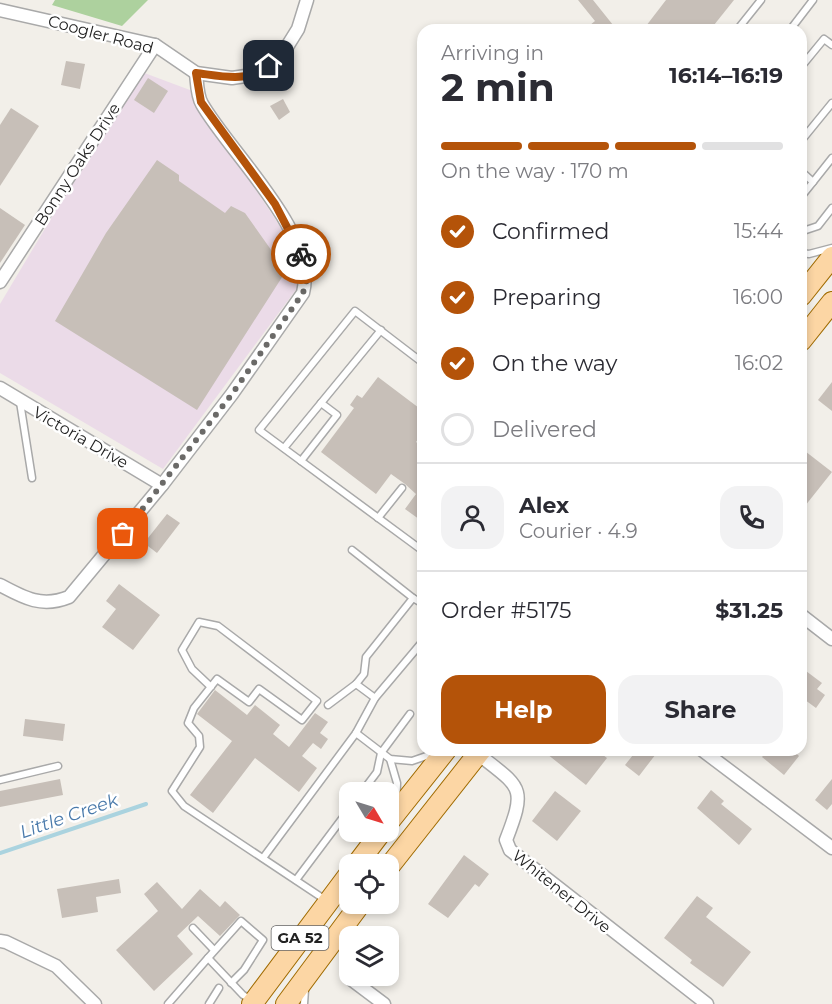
<!DOCTYPE html>
<html lang="en">
<head>
<meta charset="utf-8">
<style>
	:root { --surface:#fff; --page:#f2f2f3; --text:#2b2b33; --muted:#7c7c81; --line:#e1e1e2; --accent:#b45309 }
	body { margin:0; font-family:Montserrat,sans-serif; background:var(--page); color:var(--text); height:100vh; display:flex; flex-direction:column; font-size:22px; white-space:nowrap }
	* { box-sizing:border-box; margin:0 }
	p { font-size:20px; color:var(--muted) }
	.icon { flex:none; width:33px; height:33px; fill:none; stroke:currentColor; stroke-width:2; stroke-linecap:round; stroke-linejoin:round }
	.map { position:relative; flex:1; overflow:hidden }
	.side { position:absolute; left:417px; top:24px; width:390px; height:732px; display:flex; flex-direction:column; background:var(--surface); border-radius:18px; box-shadow:0 3px 9px #0003 }
	.side>* { flex:none }
	.needle { width:39px; rotate:128deg }
	.fabs { position:absolute; left:339px; top:782px; display:grid; gap:12px }
	.fabs a { display:grid; place-items:center; width:60px; height:60px; border-radius:12px; background:var(--surface); box-shadow:0 3px 9px #0003; font-size:30px }
	.pin { position:absolute; display:grid; place-items:center; width:51px; height:51px; color:#fff; margin:-26px; border-radius:12px; box-shadow:0 3px 9px #0006 }
	.courier { position:absolute; display:grid; place-items:center; width:60px; height:60px; margin:-30px; border:4px solid #b45309; border-radius:50%; background:#fff; color:#222; box-shadow:0 2px 8px #0007 }
	.headline em { font-style:normal; font-weight:700 }
	.headline div { display:flex; flex-direction:column-reverse }
	.headline { display:flex; align-items:center; justify-content:space-between; height:102px; padding:0 24px }
	h1 { font-size:39px; font-weight:700; line-height:45px }
	.bar { display:grid; grid-template-columns:repeat(4,1fr); gap:9px 6px; align-content:center; height:72px; padding:0 24px }
	.bar i { height:8px; border-radius:4px; background:var(--line) }
	.bar .current { background:var(--accent) }
	.bar p { grid-column:span 4 }
	.line { display:flex; align-items:center; gap:15px; padding:0 24px; border-top:2px solid var(--line) }
	.line div { flex:1 }
	.round { display:grid; place-items:center; flex:none; width:63px; height:63px; border-radius:18px; background:var(--page) }
	ol { padding:0 24px; list-style:none }
	li { display:flex; align-items:center; gap:18px; height:66px }
	li p { margin-inline-start:auto }
	li .icon { padding:6px; border-radius:50%; background:var(--accent); color:#fff; stroke-width:4 }
	li:last-child { color:var(--muted) }
	li i { width:33px; height:33px; border:3px solid var(--line); border-radius:50% }
	.action { display:flex; gap:12px; margin-top:auto; padding:12px 24px }
	.action a { flex:1; height:69px; border-radius:18px; background:var(--accent); color:#fff; font-size:24px; font-weight:700; line-height:69px; text-align:center }
	.action a+a { background:var(--page); color:var(--text) }
	.map>svg:first-child { display:block }
	.industrial { fill:#ebdbe8 }
	.forest { fill:#add19e }
	.lines { fill:none; stroke-linecap:round; stroke-linejoin:round }
	.stream { stroke:#aad3df; stroke-width:4 }
	.building { fill:#c7bfb8 }
	.service-casing { stroke:#a9a9a9; stroke-width:9 }
	.minor-casing { stroke:#a9a9a9; stroke-width:15 }
	.primary-casing { stroke:#a06b00; stroke-width:22 }
	.service { stroke:#fff; stroke-width:6 }
	.minor { stroke:#fff; stroke-width:12 }
	.primary { stroke:#fcd6a4; stroke-width:20 }
	.done { stroke:#6b6a68; stroke-width:6; stroke-dasharray:0 10.8 }
	.route { stroke:#b45309; stroke-width:8 }
	.labels { text-anchor:middle; stroke-width:5; stroke-linejoin:round; paint-order:stroke }
	.shield { fill:#fff; stroke:#646464; stroke-width:1.5 }
	.shield-label { font-size:15px; font-weight:bold; fill:#222 }
	.street-label { font-size:16px; fill:#222; stroke:#fff }
	.water-label { font-size:18px; font-style:italic; fill:#4a7aab; stroke:#fff }
</style>
</head>
<body>
<div class="map">
<svg width="832" height="1004" viewBox="0 0 832 1004">
	<rect width="100%" height="100%" fill="#f2efe9"/>
	<path class="industrial" d="M139,71L190,90L295,249L298,287L163,469L0,373V304Z"/>
	<path class="forest" d="M55,0H148L122,26L52,5Z"/>
	<g class="lines">
		<path class="stream" d="M0,853L146,804"/>
	</g>
	<g class="building">
		<path d="M578,0H593L617,30H584L595,21Z"/>
		<path d="M666,0H734L710,30H651L646,26Z"/>
		<path d="M66,61L85,64L80,89L61,85Z"/>
		<path d="M148,78L168,91L154,113L134,100Z"/>
		<path d="M283,99L290,112L279,120L270,106Z"/>
		<path d="M11,108L39,126L0,186V125Z"/>
		<path d="M157,160L179,175V181L225,213L231,206L245,213L286,271L197,410L55,321L106,233Z"/>
		<path d="M0,208L25,225L0,263Z"/>
		<path d="M378,377L423,411V432L416,442L423,447V522L405,509L416,494L405,484L391,474L376,494L321,452L354,408L350,405L357,395L362,398Z"/>
		<path d="M832,382V411L818,400Z"/>
		<path d="M801,448L832,472L801,511Z"/>
		<path d="M167,514L180,523L157,553L144,543Z"/>
		<path d="M119,584L160,615L133,650L102,627L116,609L106,601Z"/>
		<path d="M806,671L822,683L817,689L825,695L816,708L801,697V678Z"/>
		<path d="M215,690L247,715L255,705L280,725L273,734L289,747L315,713L328,722L320,733L328,739L321,749L313,743L302,756L317,768L299,792L255,758L213,813L190,795L232,741L197,714Z"/>
		<path d="M25,719L65,724L63,741L23,736Z"/>
		<path d="M542,750H596L607,758L586,785Z"/>
		<path d="M637,750H659L639,776L625,765Z"/>
		<path d="M768,750H792L799,756L784,775L762,757Z"/>
		<path d="M60,779L63,795L0,807V791Z"/>
		<path d="M832,779V804L827,810L815,800Z"/>
		<path d="M711,790L724,801L721,804L752,829L739,845L697,808Z"/>
		<path d="M555,791L581,811L557,841L532,821Z"/>
		<path d="M464,855L489,874L479,887L475,884L448,918L428,904Z"/>
		<path d="M119,879L121,893L96,897L98,912L62,918L57,889Z"/>
		<path d="M157,882L182,909L200,889L220,907L225,901L240,915L220,936L198,916L177,936L193,954L154,991L116,950L158,911L144,894Z"/>
		<path d="M697,896L713,908L706,917L751,952L723,987L690,963L692,960L664,938Z"/>
	</g>
	<g class="lines">
		<defs>
			<g id="service">
				<path d="M737,30L761,0"/>
				<path d="M790,30L813,0"/>
				<path d="M801,67L824,39L832,45"/>
				<path d="M801,141L832,103"/>
				<path d="M801,171L813,182L801,197"/>
				<path d="M813,182L832,158"/>
				<path d="M801,226L806,230L818,226L832,208"/>
				<path d="M801,253L809,254L832,248"/>
				<path d="M423,363L355,311L259,430L423,551"/>
				<path d="M20,402L32,478"/>
				<path d="M284,448L381,330"/>
				<path d="M301,461L337,415L321,403"/>
				<path d="M378,518L402,488"/>
				<path d="M352,550L413,598"/>
				<path d="M356,684L375,698"/>
				<path d="M211,687L192,669L182,650L199,622L218,626L317,701L302,720L259,689L249,702L217,679L194,708L188,723L199,736L200,747L172,791L184,806L327,901"/>
				<path d="M328,705L356,684L364,674L366,657L413,598L423,604"/>
				<path d="M356,733L375,698L423,641"/>
				<path d="M390,759L397,783L396,805"/>
				<path d="M0,780L58,766"/>
				<path d="M362,792L377,772L381,753L410,714"/>
				<path d="M263,858L356,733L390,759L412,761L438,752"/>
				<path d="M296,880L350,808"/>
				<path d="M193,928L214,950"/>
				<path d="M208,958L241,921L263,940L244,970L231,983"/>
				<path d="M168,1004L208,958L243,995L252,1000"/>
				<path d="M209,1004L219,988"/>
				<path d="M304,1004L305,990"/>
			</g>
			<g id="minor">
				<path d="M0,10L155,45L196,73L232,78L259,74L280,58L298,29L307,0"/>
				<path d="M0,282L155,45"/>
				<path d="M0,388L162,485"/>
				<path d="M0,585C24,598 42,608 69,597L162,485L232,394L303,293C318,234 230,153 202,104C197,96 197,82 196,73"/>
				<path d="M801,615L832,639"/>
				<path d="M702,750L832,848"/>
				<path d="M478,754C521,788 527,786 506,840L510,850L707,1004"/>
				<path d="M0,941L6,942L56,966L95,1004"/>
				<path d="M348,977L384,1004"/>
			</g>
			<g id="primary">
				<path d="M801,296L832,257"/>
				<path d="M801,341L832,302"/>
				<path d="M388,823L446,750"/>
				<path d="M357,864L382,831"/>
				<path d="M388,868L481,750"/>
				<path d="M252,1004L350,873"/>
				<path d="M286,1004L361,903"/>
			</g>
		</defs>
		<use href="#service" class="service-casing"/>
		<use href="#minor" class="minor-casing"/>
		<use href="#primary" class="primary-casing"/>
		<use href="#service" class="service"/>
		<use href="#minor" class="minor"/>
		<use href="#primary" class="primary"/>
	</g>
	<g class="lines">
		<path class="done" d="M123,534L232,394L303,293L307,279L301,254"/>
		<path class="route" d="M269,66C248,83 221,76 196,73L201,102L275,204L301,254"/>
	</g>
	<g class="labels">
		<rect class="shield" x="271.5" y="926" width="57" height="24" rx="4.5"/>
		<g class="shield-label">
			<text x="300" y="943">GA 52</text>
		</g>
		<g class="street-label">
			<text transform="translate(101 34) rotate(15)" y="6">Coogler Road</text>
			<text transform="translate(77 164) rotate(-57)" y="6">Bonny Oaks Drive</text>
			<text transform="translate(81 437) rotate(30)" y="6">Victoria Drive</text>
			<text transform="translate(562 891) rotate(39)" y="6">Whitener Drive</text>
		</g>
		<g class="water-label">
			<text transform="translate(69 816) rotate(-19)" y="6">Little Creek</text>
		</g>
	</g>
</svg>
<div class="fabs">
<a><svg class="needle" viewBox="-14 -14 28 28"><path d="M0-13l5 13h-10z" fill="#e53935"/><path d="M0 13l5-13h-10z" fill="#7c7c81"/></svg></a>
<a><svg class="icon" aria-label="locate" viewBox="0 0 24 24"><circle cx="12" cy="12" r="6"/><path d="M12 2v4M12 18v4M2 12h4M18 12h4"/></svg></a>
<a><svg class="icon" aria-label="layers" viewBox="0 0 24 24"><path d="M12 4l9 5-9 5-9-5zM3 14l9 5 9-5"/></svg></a>
</div>
<div class="pin" style="left:123px;top:534px;background:#ea580c"><svg class="icon" aria-label="bag" viewBox="0 0 24 24"><path d="M5 8h14l-1 12H6zM9 8a3 3 0 0 1 6 0"/></svg></div>
<div class="pin" style="left:269px;top:66px;background:#1f2937"><svg class="icon" aria-label="home" viewBox="0 0 24 24"><path d="M3 11l9-7 9 7M6 9v11h12V9"/></svg></div>
<div class="courier" style="left:301px;top:254px"><svg class="icon" aria-label="bike" viewBox="0 0 24 24"><circle cx="6" cy="16" r="4"/><circle cx="18" cy="16" r="4"/><path d="M6 16l4-8h5l3 8M10 8l3 8H6M13 5h3"/></svg></div>
<section class="side">
<div class="headline"><div><h1>2 min</h1><p>Arriving in</p></div><em>16:14–16:19</em></div>
<div class="bar"><i class="current"></i><i class="current"></i><i class="current"></i><i></i><p>On the way · 170 m</p></div>
<ol>
<li><svg class="icon" aria-label="check" viewBox="0 0 24 24"><path d="M5 12l5 5 9-10"/></svg>Confirmed<p>15:44</p></li>
<li><svg class="icon" aria-label="check" viewBox="0 0 24 24"><path d="M5 12l5 5 9-10"/></svg>Preparing<p>16:00</p></li>
<li><svg class="icon" aria-label="check" viewBox="0 0 24 24"><path d="M5 12l5 5 9-10"/></svg>On the way<p>16:02</p></li>
<li><i></i>Delivered</li>
</ol>
<div class="line" style="height:108px"><a class="round"><svg class="icon" aria-label="person" viewBox="0 0 24 24"><circle cx="12" cy="8" r="4"/><path d="M4 21q1-7 8-7t8 7"/></svg></a><div><b>Alex</b><p>Courier · 4.9</p></div><a class="round"><svg class="icon" aria-label="phone" viewBox="0 0 24 24"><path d="M5 4h4l2 5-3 2q2 4 5 5l2-3 5 2v4C11 20 4 13 5 4z"/></svg></a></div>
<div class="line" style="height:78px"><div>Order #5175</div><b>$31.25</b></div>
<div class="action"><a>Help</a><a>Share</a></div>
</section>
</div>
</body>
</html>
